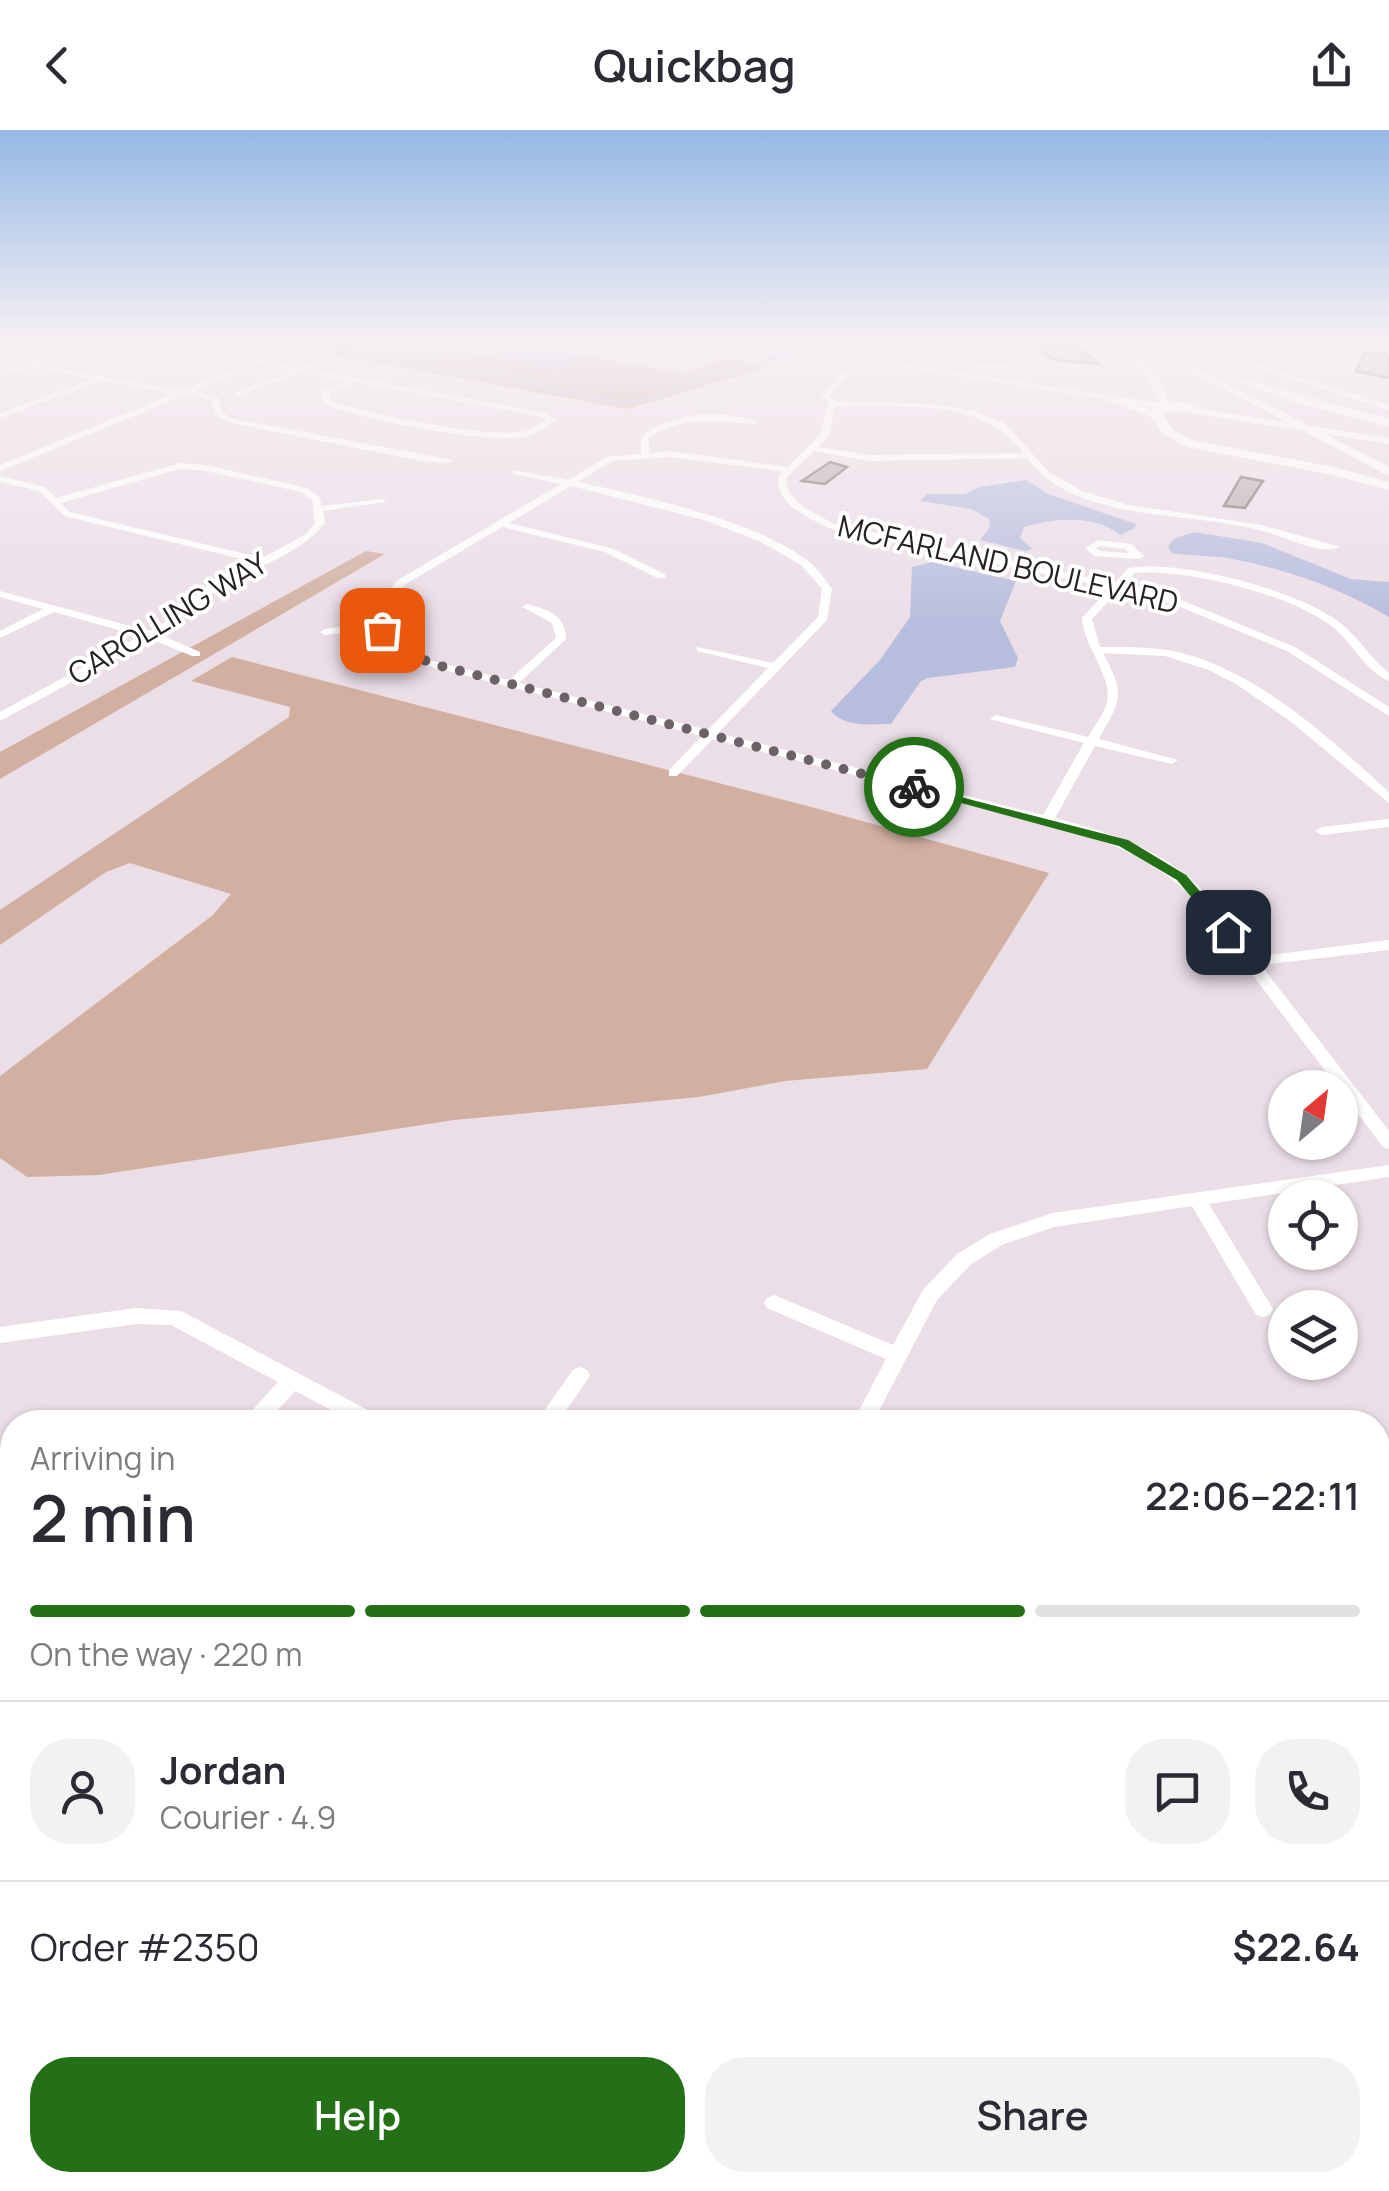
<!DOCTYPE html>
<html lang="en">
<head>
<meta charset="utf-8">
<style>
	:root { --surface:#fff; --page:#f2f2f3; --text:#2b2b33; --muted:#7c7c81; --line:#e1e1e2; --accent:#237016 }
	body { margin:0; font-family:Manrope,sans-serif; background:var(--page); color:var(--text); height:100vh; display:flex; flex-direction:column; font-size:38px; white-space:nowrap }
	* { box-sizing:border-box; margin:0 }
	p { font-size:32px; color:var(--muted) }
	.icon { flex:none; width:55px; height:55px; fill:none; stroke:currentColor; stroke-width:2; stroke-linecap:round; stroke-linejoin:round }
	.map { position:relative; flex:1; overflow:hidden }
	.side { position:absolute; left:0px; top:1280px; width:1390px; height:782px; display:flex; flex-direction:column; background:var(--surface); border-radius:40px 40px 0 0; box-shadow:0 2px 8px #0004 }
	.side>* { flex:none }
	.needle { width:65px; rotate:29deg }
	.fabs { position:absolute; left:1268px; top:940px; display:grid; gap:20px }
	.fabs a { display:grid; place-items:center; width:90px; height:90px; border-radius:50%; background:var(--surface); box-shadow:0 2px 8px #0004; font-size:50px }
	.pin { position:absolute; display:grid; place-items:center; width:85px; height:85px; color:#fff; margin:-42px; border-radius:20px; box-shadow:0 5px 15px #0006 }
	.courier { position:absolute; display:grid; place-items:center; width:100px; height:100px; margin:-50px; border:8px solid #237016; border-radius:50%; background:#fff; color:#222; box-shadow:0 2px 12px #0007 }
	.headline em { font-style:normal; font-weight:600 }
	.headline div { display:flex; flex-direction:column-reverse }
	.headline { display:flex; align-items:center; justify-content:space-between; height:170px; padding:0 30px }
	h1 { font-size:65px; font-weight:600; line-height:75px }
	.bar { display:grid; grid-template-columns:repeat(4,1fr); gap:15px 10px; align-content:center; height:120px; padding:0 30px }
	.bar i { height:12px; border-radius:8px; background:var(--line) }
	.bar .active { background:var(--accent) }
	.bar p { grid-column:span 4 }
	.line { display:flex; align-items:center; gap:25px; padding:0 30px; border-top:2px solid var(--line) }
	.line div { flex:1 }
	.round { display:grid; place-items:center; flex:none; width:105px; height:105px; border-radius:40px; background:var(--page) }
	.button { display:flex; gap:20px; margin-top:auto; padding:20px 30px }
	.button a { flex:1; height:115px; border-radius:40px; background:var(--accent); color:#fff; font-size:40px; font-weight:600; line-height:115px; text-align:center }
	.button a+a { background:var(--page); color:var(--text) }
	header { display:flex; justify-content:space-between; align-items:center; height:130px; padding:0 30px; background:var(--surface); font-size:45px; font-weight:600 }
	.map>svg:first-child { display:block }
	.green { fill:#d1b0a2 }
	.water { fill:#b7bddd }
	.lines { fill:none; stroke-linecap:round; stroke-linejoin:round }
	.stream { stroke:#b7bddd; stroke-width:2.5 }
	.building { fill:#bcacad; stroke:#7e6f70; stroke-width:2.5 }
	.minor { fill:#fff; fill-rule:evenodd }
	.major { fill:#fff; fill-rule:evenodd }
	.highway { fill:#fff; fill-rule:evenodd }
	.route { fill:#237016 }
	.done { stroke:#6b6268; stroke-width:10; stroke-dasharray:0 18 }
	.labels { text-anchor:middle; stroke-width:8; stroke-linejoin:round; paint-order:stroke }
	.far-street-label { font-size:30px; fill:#262024; stroke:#fff }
</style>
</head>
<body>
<header><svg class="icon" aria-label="back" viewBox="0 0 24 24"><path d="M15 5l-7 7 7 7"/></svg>Quickbag<svg class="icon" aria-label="share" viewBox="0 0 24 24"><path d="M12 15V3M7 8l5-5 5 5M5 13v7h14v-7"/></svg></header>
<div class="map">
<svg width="1389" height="2061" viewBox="0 0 1389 2061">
	<rect width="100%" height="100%" fill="#ecdee7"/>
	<g class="green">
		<path d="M320,210H397L488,226L515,214L686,243L725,228L771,236L627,279L309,220Z"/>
		<path d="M366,421L385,424L0,649V622Z"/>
		<path d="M232,527L819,679L1049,743L927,939L785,951L699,967L454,990L99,1045L27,1047L0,1028V946L213,785L231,764L130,733L106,742L0,815V780L289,587L290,577L191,551Z"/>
	</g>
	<g class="water">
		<path d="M513,216L586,228L555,239L493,225Z"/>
		<path d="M1026,350L1048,364L1136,394L1135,398L1120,405C1095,384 1053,388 1024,397L1020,408L1033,419L1025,421L980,410L990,397L989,389L971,379L920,371L927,364H965L980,357Z"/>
		<path d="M1194,402L1262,413L1351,449L1389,452V487C1340,458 1283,438 1227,428C1208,425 1190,426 1172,423L1168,417L1173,409Z"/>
		<path d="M933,432L1016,451L1000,491L1018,528L1015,537L928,548L921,551L891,594C871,594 845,598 831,581L880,530L910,487L912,437Z"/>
	</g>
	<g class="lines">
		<path class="stream" d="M347,210L340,213L342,217L449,240L510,247L585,267L629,272L652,269L703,247L792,223L813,213L893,210"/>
	</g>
	<g class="building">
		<path d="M1073,213L1099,234L1054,230L1034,214Z"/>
		<path d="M1365,222L1389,225V248L1356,241Z"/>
		<path d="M830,332L847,337L825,354L802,351Z"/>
		<path d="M1241,347L1263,351L1245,378L1224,376Z"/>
	</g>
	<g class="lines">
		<g class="minor">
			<path d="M81,210H89L72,223L38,234L180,261L304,210H314L265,231L300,237L322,229L325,233L309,239L546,283L557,289C547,297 536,305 523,307C477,313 367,290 323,274L322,261L346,251L301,242L236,267V263L292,241L258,234L194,261L219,268L223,283L234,289L453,330L449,333L421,331L232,293L216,286L212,271L188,264L0,341V335L173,264L102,251L0,288V283L93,249L30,237L0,247V242L66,219ZM355,252L544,287L547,289C541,293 534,299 526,301C493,310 365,283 330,271L329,264Z"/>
			<path d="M1003,210H1010L1030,227V235L1012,239L978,238L891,222L847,246L829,267L836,271L932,274L974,281L1004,293L1049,342L1082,361L1129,375L1262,395L1340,417C1320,425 1293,410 1273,404C1209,384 1138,391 1075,365C1055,356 1040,345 1027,328L869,331L814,321L786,348C787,374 814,382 834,394L1115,453L1128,438C1181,429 1296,460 1339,492C1358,506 1370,528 1389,543V551C1365,541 1354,515 1334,498C1294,465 1186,438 1135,443L1124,455L1181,470L1295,517L1389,577V586L1287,521L1173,474L1119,460L1092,489L1100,517C1131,517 1162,516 1192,526C1268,550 1331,610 1389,662V673L1290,591L1236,554L1209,540L1165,526L1103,523C1126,566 1121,569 1099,609L1178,630L1172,634L1095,616L1055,688C1109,702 1168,720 1206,765C1223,784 1239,806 1254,827L1389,810V820L1261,835L1389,1001V1019L1383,1017L1195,769C1161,737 1124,717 1080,703L713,609L677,646H669V640L702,606L425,535L394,520L377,499L325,505L320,502L325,499L375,492L378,471L398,450L561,354L513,344V340L568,350L607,327L641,324V307C669,282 723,279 757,292L753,294C717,291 680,285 649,308V323L670,321L788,337L821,304L828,272L821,268L842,243L890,218L978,234L1023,232ZM835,276C899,278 980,265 1023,323L869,325L818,317L829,305ZM670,327L783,341L778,347C777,376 806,385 828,398L1110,458L1082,488C1083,516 1113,546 1107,572C1105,583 1094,596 1088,607L996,585L990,589L1084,613L1043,685L718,603L827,490L832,459C825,449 816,437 807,430C754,390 643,366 578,352L612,331ZM571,356L704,390L759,411L801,435L822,459L818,487L773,533L697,517V521L768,538L708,600L519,553L566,509C566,485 547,479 527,474L522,477L552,493L556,508L509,550L433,531L402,516L385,495L388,472L406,454L502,397L605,422L657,448H665V444L611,418L509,393Z"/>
			<path d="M1251,221L1258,223L1254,231L1257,233L1389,275V280L1251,237L1246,232Z"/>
			<path d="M180,333L206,335L307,358L319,367L322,376L382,369L387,372L323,381L325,393C298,426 252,438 217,460C196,473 181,492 159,504L200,522V526H192L151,509L0,591V582L140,506L54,482L0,508V501L43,479L0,467V461L149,501L164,493L207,457L254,432L64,386L39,361L0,352V346L45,357L56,368ZM180,339L206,341L301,362L312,370L315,393L305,405L262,428L70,382L61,373Z"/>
			<path d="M1098,410L1131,414L1144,426L1139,429L1094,426L1085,418ZM1100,416L1125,419L1129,423L1100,421L1096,418Z"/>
			<path d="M1389,689V697L1322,705L1315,701L1322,697Z"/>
			<path d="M1389,1035V1047L1209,1074L1273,1179L1270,1185L1263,1187L1256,1185L1192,1076L1054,1097L1004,1114L971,1134L937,1170L873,1292H853L886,1229L767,1178L764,1173L767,1168L774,1165L893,1215L923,1160L957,1124L990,1104L1053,1083Z"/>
			<path d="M136,1178L181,1181L379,1286L382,1292H354L295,1261L267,1292H244L247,1286L278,1252L171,1195L136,1194L0,1213V1197Z"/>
			<path d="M580,1237L587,1240L590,1246L558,1292H536L573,1240Z"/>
			<path d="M1378,1496L1389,1501V1525L1378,1520Z"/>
			<path d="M12,1548V1577L0,1585V1555Z"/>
			<path d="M1378,1813L1389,1818V1847L1378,1842Z"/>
			<path d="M12,2002V2042L0,2049V2008Z"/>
			<path d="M570,2050H604L608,2061H574Z"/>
			<path d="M908,2050H938L935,2061H905Z"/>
		</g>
		<path class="major" d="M726,210H748L1389,308V314Z"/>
		<g class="highway">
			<path d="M1104,210C1134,210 1160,243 1167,270L1201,275L1197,280L1162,282L1172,299L1195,311L1329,336L1389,352V360L1328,344L1187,317L1163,304L1153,288L1108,271L1112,266L1151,279L1160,275L1146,245Z"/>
			<path d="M1130,210H1143L1389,337V346Z"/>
			<path d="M1237,247L1389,289V297L1296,273L1237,251Z"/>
		</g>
	</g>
	<linearGradient id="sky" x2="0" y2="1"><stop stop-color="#94b8e4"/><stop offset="0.42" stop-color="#f6f0f4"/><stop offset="1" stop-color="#f6f0f4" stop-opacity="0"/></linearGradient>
	<rect width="1389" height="499" fill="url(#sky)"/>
	<path class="route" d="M910,654L1128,710L1186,745L1235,802L1223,805L1177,750L1119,716L910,659Z"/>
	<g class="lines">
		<path class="done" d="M382,500L408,524L437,535L914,657"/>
	</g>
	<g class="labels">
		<g class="far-street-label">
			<text transform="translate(1008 435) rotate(13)" y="10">MCFARLAND BOULEVARD</text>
			<text transform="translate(168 489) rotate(-31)" y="10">CAROLLING WAY</text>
		</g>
	</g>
</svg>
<div class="fabs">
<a><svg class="needle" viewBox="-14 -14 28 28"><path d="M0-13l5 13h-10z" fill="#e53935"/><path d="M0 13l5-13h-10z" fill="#7c7c81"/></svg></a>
<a><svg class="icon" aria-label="locate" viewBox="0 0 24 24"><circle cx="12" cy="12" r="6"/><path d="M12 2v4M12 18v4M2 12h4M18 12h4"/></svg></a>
<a><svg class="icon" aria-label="layers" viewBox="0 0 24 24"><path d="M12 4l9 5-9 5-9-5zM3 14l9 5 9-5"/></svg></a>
</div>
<div class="pin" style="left:382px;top:500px;background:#ea580c"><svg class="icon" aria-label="bag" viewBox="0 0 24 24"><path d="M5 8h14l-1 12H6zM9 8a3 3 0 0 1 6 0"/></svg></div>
<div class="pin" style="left:1228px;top:802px;background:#1f2937"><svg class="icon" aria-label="home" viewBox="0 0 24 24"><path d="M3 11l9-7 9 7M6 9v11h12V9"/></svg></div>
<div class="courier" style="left:914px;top:657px"><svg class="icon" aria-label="bike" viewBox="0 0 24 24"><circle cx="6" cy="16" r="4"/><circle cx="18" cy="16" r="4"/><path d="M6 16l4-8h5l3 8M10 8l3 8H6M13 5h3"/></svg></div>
<section class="side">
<div class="headline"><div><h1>2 min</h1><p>Arriving in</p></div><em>22:06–22:11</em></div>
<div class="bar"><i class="active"></i><i class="active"></i><i class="active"></i><i></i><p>On the way · 220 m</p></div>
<div class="line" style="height:180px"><a class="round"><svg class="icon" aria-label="person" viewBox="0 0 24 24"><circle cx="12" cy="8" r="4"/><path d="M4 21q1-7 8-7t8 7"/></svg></a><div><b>Jordan</b><p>Courier · 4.9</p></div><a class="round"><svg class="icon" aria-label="chat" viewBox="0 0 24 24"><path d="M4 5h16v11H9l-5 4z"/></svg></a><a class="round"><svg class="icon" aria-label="phone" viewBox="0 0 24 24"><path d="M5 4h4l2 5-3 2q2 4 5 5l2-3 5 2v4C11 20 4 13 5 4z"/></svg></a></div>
<div class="line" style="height:130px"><div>Order #2350</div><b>$22.64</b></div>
<div class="button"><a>Help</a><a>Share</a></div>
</section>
</div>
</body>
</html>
